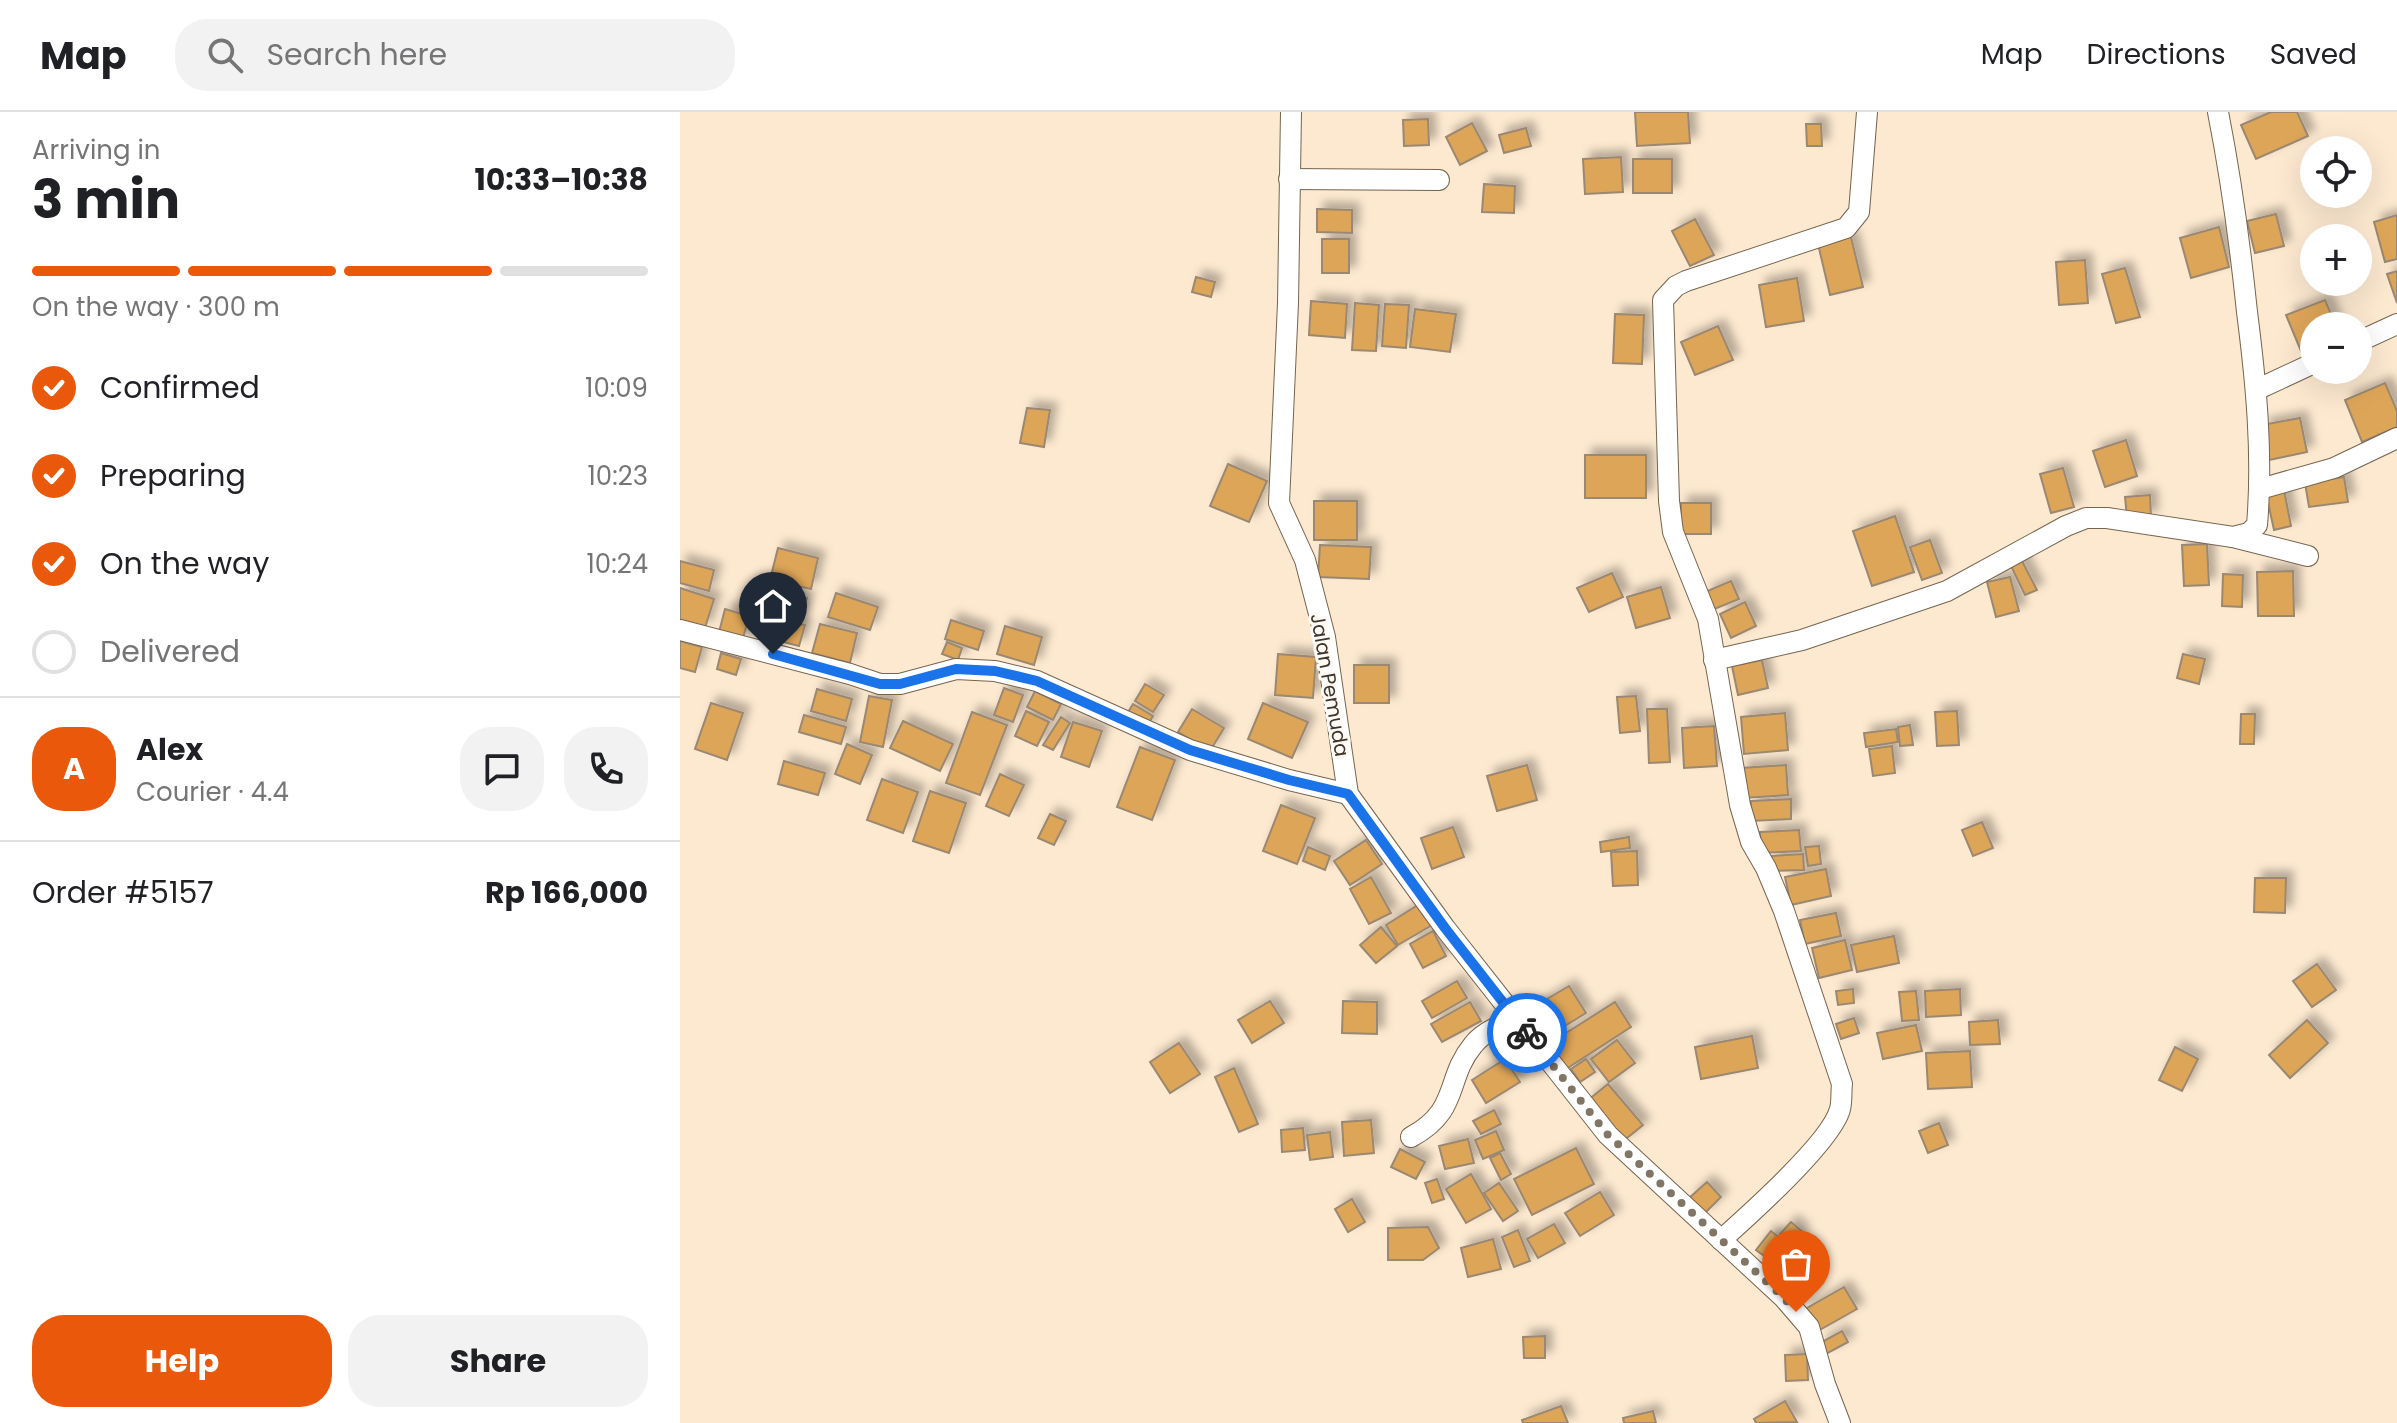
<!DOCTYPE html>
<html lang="en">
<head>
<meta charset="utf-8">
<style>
	:root { --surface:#fff; --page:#f2f2f2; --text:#202124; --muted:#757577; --line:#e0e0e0; --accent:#ea580c }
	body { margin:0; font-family:Poppins,sans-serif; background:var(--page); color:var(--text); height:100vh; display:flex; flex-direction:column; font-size:30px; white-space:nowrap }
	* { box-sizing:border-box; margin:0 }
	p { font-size:26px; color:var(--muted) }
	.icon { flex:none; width:44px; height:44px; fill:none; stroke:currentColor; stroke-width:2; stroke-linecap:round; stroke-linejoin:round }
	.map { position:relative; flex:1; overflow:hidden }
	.panel { display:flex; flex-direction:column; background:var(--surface); width:680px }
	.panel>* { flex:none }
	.tools { position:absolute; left:1620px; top:24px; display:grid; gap:16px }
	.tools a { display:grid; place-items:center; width:72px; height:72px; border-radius:50%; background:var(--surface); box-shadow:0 8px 32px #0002; font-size:40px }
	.pin { position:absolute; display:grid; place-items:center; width:68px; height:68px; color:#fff; margin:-82px -34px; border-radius:50% 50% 50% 0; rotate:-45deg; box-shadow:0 0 8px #0007 }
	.pin .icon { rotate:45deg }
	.courier { position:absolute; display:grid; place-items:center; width:80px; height:80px; margin:-40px; border:6px solid #1a73e8; border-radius:50%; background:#fff; color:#222; box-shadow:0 2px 10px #0007 }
	.head em { font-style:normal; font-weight:700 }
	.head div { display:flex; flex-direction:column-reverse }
	.head { display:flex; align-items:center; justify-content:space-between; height:136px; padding:0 32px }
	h1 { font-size:52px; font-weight:700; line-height:60px }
	.bar { display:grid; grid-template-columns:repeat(4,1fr); gap:12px 8px; align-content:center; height:96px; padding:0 32px }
	.bar i { height:10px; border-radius:6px; background:var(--line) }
	.bar .on { background:var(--accent) }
	.bar p { grid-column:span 4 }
	.line { display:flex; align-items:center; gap:20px; padding:0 32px; border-top:2px solid var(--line) }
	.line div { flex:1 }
	.round { display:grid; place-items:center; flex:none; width:84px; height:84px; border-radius:32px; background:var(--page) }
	ol { padding:0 32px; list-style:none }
	li { display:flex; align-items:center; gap:24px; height:88px }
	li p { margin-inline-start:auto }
	li .icon { padding:8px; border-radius:50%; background:var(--accent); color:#fff; stroke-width:4 }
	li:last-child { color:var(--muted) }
	li i { width:44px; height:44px; border:4px solid var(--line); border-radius:50% }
	.action { display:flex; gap:16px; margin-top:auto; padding:16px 32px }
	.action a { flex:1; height:92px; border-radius:32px; background:var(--accent); color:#fff; font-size:32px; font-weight:700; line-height:92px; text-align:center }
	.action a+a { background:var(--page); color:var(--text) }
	header { display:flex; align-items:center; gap:48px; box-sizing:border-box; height:112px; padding:0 40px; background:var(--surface); border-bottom:2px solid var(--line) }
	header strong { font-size:38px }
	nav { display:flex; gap:44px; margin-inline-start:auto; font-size:28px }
	.search { width:560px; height:72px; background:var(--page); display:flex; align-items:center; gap:20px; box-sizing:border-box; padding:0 28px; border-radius:32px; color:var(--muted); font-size:30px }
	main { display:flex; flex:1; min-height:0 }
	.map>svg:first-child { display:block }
	.building { fill:#dda558; stroke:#9a8872; stroke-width:2; filter:url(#shadow) }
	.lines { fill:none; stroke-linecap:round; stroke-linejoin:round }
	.minor-casing { stroke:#75644f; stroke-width:22 }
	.minor { stroke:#fff; stroke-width:20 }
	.done { stroke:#817565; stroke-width:8; stroke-dasharray:0 14.4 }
	.route { stroke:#1a73e8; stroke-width:10 }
	.labels { text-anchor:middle; stroke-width:6; stroke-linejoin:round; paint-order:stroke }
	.street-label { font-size:20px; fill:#3e362c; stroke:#fdf9f4 }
</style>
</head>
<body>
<header>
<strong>Map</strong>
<div class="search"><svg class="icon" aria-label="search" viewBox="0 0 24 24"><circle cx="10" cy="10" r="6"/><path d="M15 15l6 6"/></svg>Search here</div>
<nav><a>Map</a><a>Directions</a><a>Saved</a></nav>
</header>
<main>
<section class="panel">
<div class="head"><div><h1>3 min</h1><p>Arriving in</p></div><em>10:33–10:38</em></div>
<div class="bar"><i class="on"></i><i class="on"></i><i class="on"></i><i></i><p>On the way · 300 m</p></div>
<ol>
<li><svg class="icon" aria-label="check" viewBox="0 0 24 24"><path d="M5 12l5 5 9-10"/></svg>Confirmed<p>10:09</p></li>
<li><svg class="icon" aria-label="check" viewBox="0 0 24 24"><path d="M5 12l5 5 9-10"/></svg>Preparing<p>10:23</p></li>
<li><svg class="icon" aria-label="check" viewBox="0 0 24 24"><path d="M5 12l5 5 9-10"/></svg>On the way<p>10:24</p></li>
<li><i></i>Delivered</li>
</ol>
<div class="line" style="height:144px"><b class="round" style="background:var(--accent);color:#fff">A</b><div><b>Alex</b><p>Courier · 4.4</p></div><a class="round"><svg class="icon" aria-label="chat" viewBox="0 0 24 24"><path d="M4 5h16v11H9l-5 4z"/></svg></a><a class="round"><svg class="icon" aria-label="phone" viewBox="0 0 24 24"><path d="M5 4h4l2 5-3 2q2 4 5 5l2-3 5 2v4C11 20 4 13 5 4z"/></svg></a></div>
<div class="line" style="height:104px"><div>Order #5157</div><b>Rp 166,000</b></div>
<div class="action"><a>Help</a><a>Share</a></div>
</section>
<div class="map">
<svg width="1717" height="1311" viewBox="0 0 1717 1311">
	<defs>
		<filter id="shadow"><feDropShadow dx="7" dy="-7" stdDeviation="4" flood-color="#0004"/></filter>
	</defs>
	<rect width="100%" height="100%" fill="#fde9d0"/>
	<g class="building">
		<path d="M955,0H1008L1010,31L957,34Z"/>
		<path d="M1591,0H1617L1628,24L1576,47L1561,13Z"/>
		<path d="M748,7L749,33L724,34L723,8Z"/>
		<path d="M792,11L807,39L780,53L766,25Z"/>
		<path d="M1126,12H1141L1142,34H1127Z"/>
		<path d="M846,16L851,34L824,41L819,23Z"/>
		<path d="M941,45L943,80L905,82L903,47Z"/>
		<rect x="953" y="47" width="39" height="34"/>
		<path d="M804,72L835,74L834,101L802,100Z"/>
		<path d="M637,97L672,98V121L637,120Z"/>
		<path d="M1596,102L1604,134L1575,141L1567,109Z"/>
		<path d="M1717,103V147L1705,150L1694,110Z"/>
		<path d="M1015,107L1034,143L1010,154L992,119Z"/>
		<path d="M1539,115L1549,155L1511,166L1500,126Z"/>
		<path d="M1171,125L1183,175L1150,183L1138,132Z"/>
		<rect x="642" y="127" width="27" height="34"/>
		<path d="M1405,148L1408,191L1379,193L1376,150Z"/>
		<path d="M1445,156L1460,205L1436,211L1422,162Z"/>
		<path d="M1717,159V191L1707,162Z"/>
		<path d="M516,165L535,170L531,185L512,180Z"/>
		<path d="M1117,166L1124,209L1086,215L1079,173Z"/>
		<path d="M1645,188L1656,214H1634V239L1623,244L1606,203Z"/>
		<path d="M631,189L667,192L665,226L629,223Z"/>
		<path d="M675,191L699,193L696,239L672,238Z"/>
		<path d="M705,192L729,193L726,236L702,234Z"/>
		<path d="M735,197L776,202L770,240L730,235Z"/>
		<path d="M935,202L964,203L962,252L933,251Z"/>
		<path d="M1038,214L1053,248L1015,263L1001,230Z"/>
		<path d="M1705,271L1717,299V315L1682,330L1665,288Z"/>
		<path d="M347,296L370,298L364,335L340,331Z"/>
		<path d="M1620,306L1627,340L1589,348L1582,313Z"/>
		<path d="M1446,328L1457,364L1425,375L1413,339Z"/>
		<rect x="905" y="343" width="61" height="43"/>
		<path d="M548,352L587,369L569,410L530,394Z"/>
		<path d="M1383,356L1394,395L1371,401L1360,362Z"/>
		<path d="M1664,365L1668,390L1629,395L1625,371Z"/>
		<path d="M1604,378L1611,414L1594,418L1586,381Z"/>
		<path d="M1470,383L1471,405L1447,406L1445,385Z"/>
		<rect x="634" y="389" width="43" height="39"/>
		<rect x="1001" y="391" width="30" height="31"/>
		<path d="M1215,404L1234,460L1192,474L1173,419Z"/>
		<path d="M1250,428L1262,461L1242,468L1230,435Z"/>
		<path d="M1527,432L1529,473L1504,474L1502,433Z"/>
		<path d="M640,433L691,435L689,467L638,465Z"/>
		<path d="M98,436L138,446L131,477L90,468Z"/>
		<path d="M1341,447L1357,478L1345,483L1330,452Z"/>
		<path d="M0,449L34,458L29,479L0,471Z"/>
		<path d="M1613,459L1614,504H1578L1577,460Z"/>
		<path d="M932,461L943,485L909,500L897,476Z"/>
		<path d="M1543,462L1563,463L1562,495L1542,494Z"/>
		<path d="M1330,465L1339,499L1316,505L1307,470Z"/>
		<path d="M1051,469L1059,487L1032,498L1025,480Z"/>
		<path d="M75,472L127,486L122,506L69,492Z"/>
		<path d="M981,475L990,506L956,516L947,485Z"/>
		<path d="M0,476L34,487L25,516L0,508Z"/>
		<path d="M156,481L198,495L190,518L148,505Z"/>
		<path d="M1065,490L1076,514L1051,526L1040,502Z"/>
		<path d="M45,497L69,504L62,530L38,524Z"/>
		<path d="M85,504L125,513L119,534L80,524Z"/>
		<path d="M271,508L304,519L298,538L265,527Z"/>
		<path d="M140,512L177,521L170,551L132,541Z"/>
		<path d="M325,514L362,525L354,553L317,542Z"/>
		<path d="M0,529L22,535L15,560L0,556Z"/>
		<path d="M267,530L282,536L278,548L262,542Z"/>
		<path d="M41,541L61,547L56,563L37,557Z"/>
		<path d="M598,542L636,545L633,586L595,583Z"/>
		<path d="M1503,542L1525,547L1519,572L1497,566Z"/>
		<path d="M1082,548L1088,576L1058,583L1052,554Z"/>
		<rect x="674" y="553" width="35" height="38"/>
		<path d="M465,572L484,583L473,600L455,589Z"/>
		<path d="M324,576L343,583L333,610L314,603Z"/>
		<path d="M137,577L172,587L166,609L131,599Z"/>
		<path d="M355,579L381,592L373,608L347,595Z"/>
		<path d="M189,584L212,588L203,635L180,630Z"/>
		<path d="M956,584L960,619L940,621L937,585Z"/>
		<path d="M31,591L63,601L47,648L15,637Z"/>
		<path d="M583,591L628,610L612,646L568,627Z"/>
		<path d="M453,592L473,604L465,617L445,605Z"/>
		<path d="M512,597L544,616L530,639L498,620Z"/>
		<path d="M967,597H987L990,650L969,651Z"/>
		<path d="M346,599L369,610L357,634L335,624Z"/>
		<path d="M1277,599L1279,633L1257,634L1255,600Z"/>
		<path d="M292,600L327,613L300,683L266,671Z"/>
		<path d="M1105,601L1108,638L1064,642L1061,605Z"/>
		<path d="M1561,602H1575L1574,632H1560Z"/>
		<path d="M124,603L166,615L161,632L119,620Z"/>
		<path d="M381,605L390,611L373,638L363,633Z"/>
		<path d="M223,609L273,632L260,659L210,636Z"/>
		<path d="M393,610L422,619L409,655L381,645Z"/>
		<path d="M1230,613L1233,633L1220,634L1218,615Z"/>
		<path d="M1034,614L1037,654L1004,656L1002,616Z"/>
		<path d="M1216,617L1218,630L1186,635L1184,621Z"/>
		<path d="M167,632L192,643L180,672L155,662Z"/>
		<path d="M1212,634L1215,661L1193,664L1189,637Z"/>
		<path d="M460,635L495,648L472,708L437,695Z"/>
		<path d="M104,649L145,661L138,683L98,672Z"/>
		<path d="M847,653L857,688L817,699L807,664Z"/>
		<path d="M1106,653L1108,683L1063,686L1061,656Z"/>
		<path d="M320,662L344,673L329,704L306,694Z"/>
		<path d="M202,667L238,680L223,721L187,708Z"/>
		<path d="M250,679L286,691L269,741L233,729Z"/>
		<path d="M1111,687V707L1071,709V689Z"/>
		<path d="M601,693L635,706L617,752L583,739Z"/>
		<path d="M370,702L386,709L374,733L358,726Z"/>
		<path d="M1302,710L1313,736L1293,744L1282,718Z"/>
		<path d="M773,715L784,745L752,757L741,726Z"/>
		<path d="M1119,718L1121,739L1081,741L1080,720Z"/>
		<path d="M949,725L950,736L921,740L920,730Z"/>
		<path d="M686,728L702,752L670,773L654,749Z"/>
		<path d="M1139,734L1141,752L1128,754L1125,735Z"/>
		<path d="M628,735L650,744L645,758L623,749Z"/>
		<path d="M957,739L958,773L933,774L931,740Z"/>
		<path d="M1123,742L1124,758L1091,759V744Z"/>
		<path d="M1146,757L1151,784L1111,793L1105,765Z"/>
		<path d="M691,765L711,801L689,812L670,777Z"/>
		<path d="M1575,766H1606L1605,801L1574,800Z"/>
		<path d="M741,791L754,812L718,833L706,813Z"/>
		<path d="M1156,801L1161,824L1125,832L1120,808Z"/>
		<path d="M701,815L717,834L696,851L680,833Z"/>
		<path d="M753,819L766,844L743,856L730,832Z"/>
		<path d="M1214,824L1219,851L1177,860L1171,833Z"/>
		<path d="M1165,828L1172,858L1139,866L1132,836Z"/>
		<path d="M1637,852L1656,878L1632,895L1613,869Z"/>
		<path d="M777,869L787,886L752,906L742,889Z"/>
		<path d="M889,874L906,901L865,926L848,898Z"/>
		<path d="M1173,877L1174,891L1158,893L1156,879Z"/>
		<path d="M1280,877L1281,903L1246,905L1245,879Z"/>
		<path d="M1236,879L1239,908L1222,909L1219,880Z"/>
		<path d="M590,889L604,911L572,931L558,908Z"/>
		<path d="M663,889L697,890V922L662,921Z"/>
		<path d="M790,890L801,909L762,930L751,912Z"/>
		<path d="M935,890L951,915L883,959L867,933Z"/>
		<path d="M1174,906L1179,921L1161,927L1156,912Z"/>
		<path d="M1318,908L1320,932L1290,933L1289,910Z"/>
		<path d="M1627,908L1648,931L1610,966L1589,943Z"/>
		<path d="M1236,913L1242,939L1203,947L1197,921Z"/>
		<path d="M1072,924L1078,956L1021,967L1015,935Z"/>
		<path d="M937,928L955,951L929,970L911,947Z"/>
		<path d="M499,931L520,962L490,981L470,950Z"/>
		<path d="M1495,935L1518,947L1502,979L1479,968Z"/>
		<path d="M1290,939L1292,975L1248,977L1246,941Z"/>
		<path d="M825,947L840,970L806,991L792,968Z"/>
		<path d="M906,947L915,960L900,970L891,957Z"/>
		<path d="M554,956L578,1012L559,1020L535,965Z"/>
		<path d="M928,972L963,1013L942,1030L907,989Z"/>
		<path d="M814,998L821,1012L801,1022L793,1009Z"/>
		<path d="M691,1008L694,1041L664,1044L662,1010Z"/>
		<path d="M1259,1011L1268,1033L1248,1041L1239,1019Z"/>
		<path d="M623,1016L625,1038L602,1040L601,1018Z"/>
		<path d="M816,1019L824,1038L803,1047L795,1028Z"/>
		<path d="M650,1020L653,1045L630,1048L627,1023Z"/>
		<path d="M788,1027L794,1051L765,1057L759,1034Z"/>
		<path d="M896,1036L914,1072L852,1103L834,1067Z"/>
		<path d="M720,1037L745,1050L736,1067L711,1055Z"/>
		<path d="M820,1041L831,1062L821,1068L810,1046Z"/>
		<path d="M791,1062L811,1097L786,1111L766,1077Z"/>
		<path d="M757,1067L764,1087L752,1091L745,1071Z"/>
		<path d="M1027,1070L1041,1085L1024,1102L1009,1086Z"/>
		<path d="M819,1071L838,1099L823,1109L804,1081Z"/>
		<path d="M920,1080L934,1103L900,1124L885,1101Z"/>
		<path d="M672,1087L685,1110L668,1120L655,1097Z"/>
		<path d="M1111,1110L1123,1120L1111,1133L1100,1122Z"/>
		<path d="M874,1112L885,1131L858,1146L847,1127Z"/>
		<path d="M748,1115L759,1136L743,1148H708V1116Z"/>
		<path d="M838,1118L850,1149L834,1155L822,1125Z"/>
		<path d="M1091,1119L1106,1131L1091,1149L1076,1138Z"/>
		<path d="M813,1127L821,1157L788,1165L781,1136Z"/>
		<path d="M1164,1175L1177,1197L1138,1219L1125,1197Z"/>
		<path d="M1162,1219L1168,1230L1146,1242L1140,1231Z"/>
		<path d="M865,1224V1246H844L843,1225Z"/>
		<path d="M1127,1242L1128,1268L1106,1269L1105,1243Z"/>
		<path d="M1105,1289L1117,1310L1076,1311L1074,1307Z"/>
		<path d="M881,1294L888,1311H843L842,1308Z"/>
		<path d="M973,1299L976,1311H944L943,1306Z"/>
	</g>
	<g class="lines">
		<defs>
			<g id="minor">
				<path d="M611,0L608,191L599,391L625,448L645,525L668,682L765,816L928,1023L1104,1186L1129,1215L1145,1272L1160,1311"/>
				<path d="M609,67L759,68"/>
				<path d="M1678,230L1717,212"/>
				<path d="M1576,278L1634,251"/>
				<path d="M1580,377L1654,356L1717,326"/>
				<path d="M1553,425L1628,444"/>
				<path d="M0,518L170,562L200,572H220L276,557L315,559L357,569L510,638L609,668L668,682"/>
				<path d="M1034,548L1122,528L1267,479L1386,414L1406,406H1427L1553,425L1569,421L1577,413C1583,342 1576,270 1567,200C1560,132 1551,66 1538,0"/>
				<path d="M731,1025C780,999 765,967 793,933C804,919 821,913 837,908"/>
				<path d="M1041,1128C1068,1104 1152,1029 1160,997C1162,990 1161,980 1162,972L1104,799L1086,756L1071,730L1060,693L1028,507L993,420L989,389L983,188L996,174L1006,169L1166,116L1179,100L1187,0"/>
			</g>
		</defs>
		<use href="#minor" class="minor-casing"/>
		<use href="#minor" class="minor"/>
	</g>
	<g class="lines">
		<path class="done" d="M847,921L928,1023L1104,1186L1116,1200"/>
		<path class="route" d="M93,542L200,572H220L276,557L315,559L357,569L510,638L609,668L668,682L765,816L847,921"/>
	</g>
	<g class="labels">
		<g class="street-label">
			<text transform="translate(650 573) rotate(80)" y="7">Jalan Pemuda</text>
		</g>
	</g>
</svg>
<div class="tools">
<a><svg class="icon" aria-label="locate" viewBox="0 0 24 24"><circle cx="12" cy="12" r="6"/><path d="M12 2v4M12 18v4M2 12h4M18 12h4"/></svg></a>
<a>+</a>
<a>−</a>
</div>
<div class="pin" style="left:1116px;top:1200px;background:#ea580c"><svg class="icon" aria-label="bag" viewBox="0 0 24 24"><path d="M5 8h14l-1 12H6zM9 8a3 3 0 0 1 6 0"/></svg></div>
<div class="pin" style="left:93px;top:542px;background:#1f2937"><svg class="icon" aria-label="home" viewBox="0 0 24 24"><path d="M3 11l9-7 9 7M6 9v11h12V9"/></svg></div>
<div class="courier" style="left:847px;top:921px"><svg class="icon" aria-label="bike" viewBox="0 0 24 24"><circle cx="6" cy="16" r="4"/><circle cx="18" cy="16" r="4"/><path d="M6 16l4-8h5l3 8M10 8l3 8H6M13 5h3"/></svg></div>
</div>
</main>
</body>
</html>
